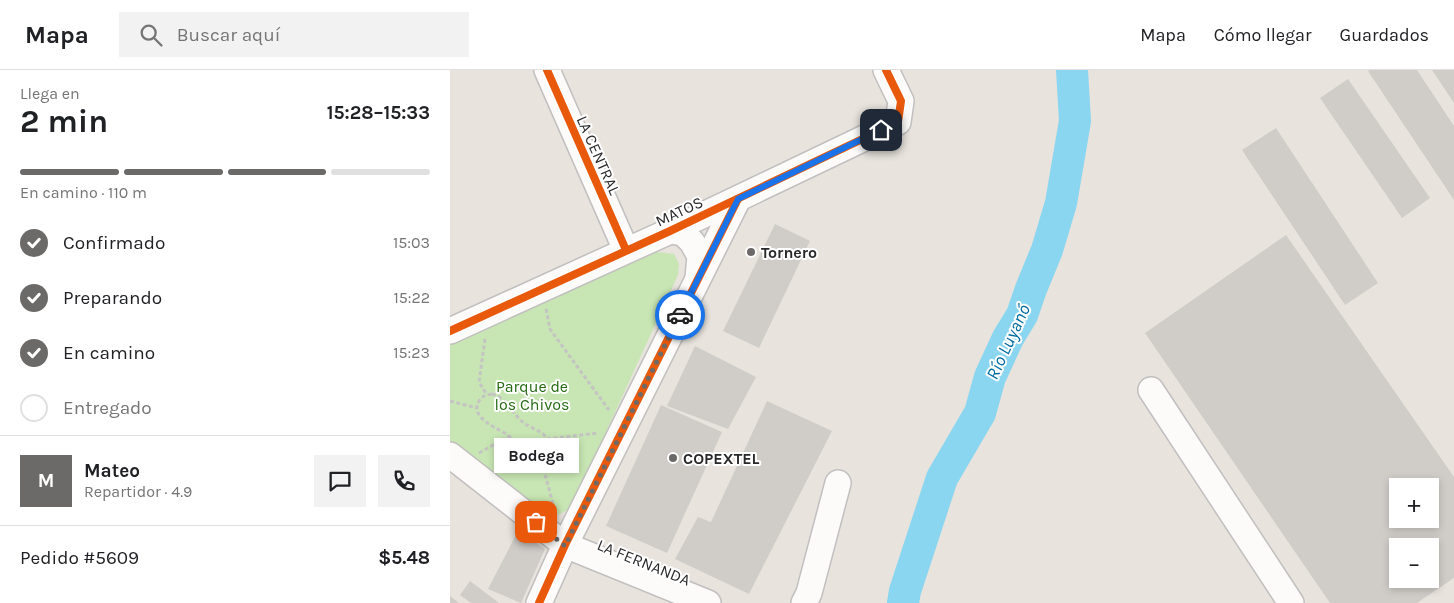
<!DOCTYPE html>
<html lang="es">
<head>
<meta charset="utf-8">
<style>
	:root { --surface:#fff; --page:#f2f2f2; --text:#202124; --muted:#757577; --line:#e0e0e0; --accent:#6c6a68 }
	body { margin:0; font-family:Karla,sans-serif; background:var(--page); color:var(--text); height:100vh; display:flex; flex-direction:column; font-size:19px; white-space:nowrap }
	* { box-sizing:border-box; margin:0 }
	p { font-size:16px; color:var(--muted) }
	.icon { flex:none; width:28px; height:28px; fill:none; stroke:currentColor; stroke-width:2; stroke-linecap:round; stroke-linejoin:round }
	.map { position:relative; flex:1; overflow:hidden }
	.details { display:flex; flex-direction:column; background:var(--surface); width:450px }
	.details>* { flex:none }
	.tools { position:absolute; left:939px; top:408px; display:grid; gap:10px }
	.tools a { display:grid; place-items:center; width:50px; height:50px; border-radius:0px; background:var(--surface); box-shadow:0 2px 8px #0003; font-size:25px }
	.pin { position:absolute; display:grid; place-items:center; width:42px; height:42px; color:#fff; margin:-21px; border-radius:10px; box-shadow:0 2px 8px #0006 }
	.courier { position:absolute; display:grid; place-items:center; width:50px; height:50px; margin:-25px; border:4px solid #1a73e8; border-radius:50%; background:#fff; color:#222; box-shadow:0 1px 6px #0007 }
	.bubble { position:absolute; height:35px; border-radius:0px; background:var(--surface); box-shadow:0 2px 8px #0003; font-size:16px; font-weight:700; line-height:35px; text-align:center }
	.summary em { font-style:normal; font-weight:700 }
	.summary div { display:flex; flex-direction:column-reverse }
	.summary { display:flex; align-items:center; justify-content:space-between; height:85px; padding:0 20px }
	h1 { font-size:32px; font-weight:700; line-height:38px }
	.bar { display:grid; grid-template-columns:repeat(4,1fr); gap:8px 5px; align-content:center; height:60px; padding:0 20px }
	.bar i { height:6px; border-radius:4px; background:var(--line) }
	.bar .active { background:var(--accent) }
	.bar p { grid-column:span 4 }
	.line { display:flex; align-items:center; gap:12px; padding:0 20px; border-top:1px solid var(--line) }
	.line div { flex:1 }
	.round { display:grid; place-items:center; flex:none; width:52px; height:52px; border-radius:0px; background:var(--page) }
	ol { padding:0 20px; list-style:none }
	li { display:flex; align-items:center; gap:15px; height:55px }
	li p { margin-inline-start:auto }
	li .icon { padding:5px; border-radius:50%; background:var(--accent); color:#fff; stroke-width:4 }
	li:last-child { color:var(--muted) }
	li i { width:28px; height:28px; border:2px solid var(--line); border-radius:50% }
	header { display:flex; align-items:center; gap:30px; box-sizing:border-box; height:70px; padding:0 25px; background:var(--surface); border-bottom:1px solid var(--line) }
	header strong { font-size:24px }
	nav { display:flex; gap:28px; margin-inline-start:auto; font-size:18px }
	.search { width:350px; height:45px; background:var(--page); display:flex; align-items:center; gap:12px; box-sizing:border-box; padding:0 18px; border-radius:0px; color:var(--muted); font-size:19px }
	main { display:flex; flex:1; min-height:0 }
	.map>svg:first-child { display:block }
	.green { fill:#c8e6b3 }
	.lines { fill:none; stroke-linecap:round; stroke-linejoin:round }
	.river { stroke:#8ad6f0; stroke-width:32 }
	.building { fill:#d0cdc9; fill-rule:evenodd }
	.minor-casing { stroke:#c1bfbf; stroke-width:28 }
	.path { stroke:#c4c4c3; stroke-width:3; stroke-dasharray:4 2.5; stroke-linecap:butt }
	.minor { stroke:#fcfbfa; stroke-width:25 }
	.cycleway-casing { stroke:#fff; stroke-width:11 }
	.cycleway { stroke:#e8590c; stroke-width:8 }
	.done { stroke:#6c6a68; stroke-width:5; stroke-dasharray:0 9 }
	.route { stroke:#1a73e8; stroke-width:6 }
	.poi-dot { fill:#6c6a68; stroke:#fff; stroke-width:2 }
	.labels { text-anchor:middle; stroke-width:4; stroke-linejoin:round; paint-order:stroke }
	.street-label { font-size:16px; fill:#292929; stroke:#fff }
	.poi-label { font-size:16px; font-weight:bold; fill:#292929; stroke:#fff; text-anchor:start }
	.park-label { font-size:16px; fill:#266b13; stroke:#fff }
	.water-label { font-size:18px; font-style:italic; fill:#026ca3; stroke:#fff }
</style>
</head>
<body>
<header>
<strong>Mapa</strong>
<div class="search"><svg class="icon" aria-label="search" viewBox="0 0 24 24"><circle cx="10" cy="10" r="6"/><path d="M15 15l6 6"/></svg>Buscar aquí</div>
<nav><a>Mapa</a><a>Cómo llegar</a><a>Guardados</a></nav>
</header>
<main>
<section class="details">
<div class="summary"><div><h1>2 min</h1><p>Llega en</p></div><em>15:28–15:33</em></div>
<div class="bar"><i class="active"></i><i class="active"></i><i class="active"></i><i></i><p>En camino · 110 m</p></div>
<ol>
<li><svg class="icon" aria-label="check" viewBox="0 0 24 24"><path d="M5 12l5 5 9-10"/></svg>Confirmado<p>15:03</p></li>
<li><svg class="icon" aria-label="check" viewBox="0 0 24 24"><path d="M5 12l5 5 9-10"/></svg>Preparando<p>15:22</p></li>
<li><svg class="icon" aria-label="check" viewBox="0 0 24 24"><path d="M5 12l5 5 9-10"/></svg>En camino<p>15:23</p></li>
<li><i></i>Entregado</li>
</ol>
<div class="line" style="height:90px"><b class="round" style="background:var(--accent);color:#fff">M</b><div><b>Mateo</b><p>Repartidor · 4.9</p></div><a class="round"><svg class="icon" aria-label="chat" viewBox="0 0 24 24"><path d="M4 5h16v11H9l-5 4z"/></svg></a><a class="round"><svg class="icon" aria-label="phone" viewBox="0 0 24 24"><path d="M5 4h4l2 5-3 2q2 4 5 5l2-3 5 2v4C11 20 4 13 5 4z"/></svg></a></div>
<div class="line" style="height:65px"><div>Pedido #5609</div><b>$5.48</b></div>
</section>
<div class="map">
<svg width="1004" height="533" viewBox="0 0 1004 533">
	<rect width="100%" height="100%" fill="#e8e3dd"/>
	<path class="green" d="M207,182L224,184L229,194L228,205L122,436C112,445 105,446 92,445L0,375V270Z"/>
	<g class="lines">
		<path class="river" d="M453,533L455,521L492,408L530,343L540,307L558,268L572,245L581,219L597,180L611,133L625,51L622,0"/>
	</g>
	<g class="building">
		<path d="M920,0H967L1004,56V130L918,1Z"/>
		<path d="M982,0H1004V33Z"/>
		<path d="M898,9L980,128L952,148L870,28Z"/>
		<path d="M826,58L928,213L895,235L792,80Z"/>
		<path d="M325,154L360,171L309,278L273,261Z"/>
		<path d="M836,165L1004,407V508L967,533H880L695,263ZM948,416H980V449H948ZM948,476H980V509H948Z"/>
		<path d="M245,276L306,307L278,359L217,336Z"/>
		<path d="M317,331L382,361L299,524L225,489L248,447L261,452Z"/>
		<path d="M211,335L272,362L217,483L156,456Z"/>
		<path d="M68,461L95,479L71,533L38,519Z"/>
		<path d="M20,511L49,533H21L10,525Z"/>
		<path d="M0,526L9,533H0Z"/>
	</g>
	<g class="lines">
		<defs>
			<g id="minor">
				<path d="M97,0L176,180"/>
				<path d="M220,161L233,163L242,172L250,186L248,208"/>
				<path d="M0,261L220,161L448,52L451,31L436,0"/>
				<path d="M701,320L841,533"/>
				<path d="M0,385L115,475L258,533"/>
				<path d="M89,533L115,475L288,129"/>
				<path d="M354,533L359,523L388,413"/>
			</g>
		</defs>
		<use href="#minor" class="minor-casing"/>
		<g class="path">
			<path d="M96,239L100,259L159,340"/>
			<path d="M35,269L29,312L37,325"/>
			<path d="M42,324C56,327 63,345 74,353C83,360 103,363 97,379C95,384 90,386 85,388C73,386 68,373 59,366C49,358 19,349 29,331C32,326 36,325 42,324Z"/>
			<path d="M0,331L27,338"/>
			<path d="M97,369L148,363"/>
			<path d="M29,383L59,366"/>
			<path d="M90,386L105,441"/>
		</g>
		<use href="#minor" class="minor"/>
		<defs>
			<g id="cycleway">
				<path d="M97,0L176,180"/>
				<path d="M0,261L220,161L448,52L451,31L436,0"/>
				<path d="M89,533L115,475L288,129"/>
			</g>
		</defs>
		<use href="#cycleway" class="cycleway-casing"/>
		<use href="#cycleway" class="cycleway"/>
	</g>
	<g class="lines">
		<path class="done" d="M86,452L115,476L230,245"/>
		<path class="route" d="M230,245L288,129L431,60"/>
	</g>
	<g class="poi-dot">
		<circle cx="301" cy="182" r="5"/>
		<circle cx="223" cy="388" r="5"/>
	</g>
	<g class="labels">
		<g class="street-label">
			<text transform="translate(149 85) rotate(66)" y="6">LA CENTRAL</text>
			<text transform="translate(229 141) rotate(-25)" y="6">MATOS</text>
			<text transform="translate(194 492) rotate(22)" y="6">LA FERNANDA</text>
		</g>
		<g class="poi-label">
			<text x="311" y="188">Tornero</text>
			<text x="233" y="394">COPEXTEL</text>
		</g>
		<g class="park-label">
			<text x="82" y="322">Parque de<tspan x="82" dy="18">los Chivos</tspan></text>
		</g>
		<g class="water-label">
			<text transform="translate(558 272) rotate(-65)" y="6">Río Luyanó</text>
		</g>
	</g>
</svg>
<div class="tools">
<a>+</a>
<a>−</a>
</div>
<div class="pin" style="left:86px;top:452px;background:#ea580c"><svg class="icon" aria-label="bag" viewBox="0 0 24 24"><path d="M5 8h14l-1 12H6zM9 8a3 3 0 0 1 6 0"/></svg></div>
<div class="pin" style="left:431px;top:60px;background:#1f2937"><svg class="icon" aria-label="home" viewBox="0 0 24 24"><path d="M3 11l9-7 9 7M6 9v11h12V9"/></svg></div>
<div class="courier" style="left:230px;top:245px"><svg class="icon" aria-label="car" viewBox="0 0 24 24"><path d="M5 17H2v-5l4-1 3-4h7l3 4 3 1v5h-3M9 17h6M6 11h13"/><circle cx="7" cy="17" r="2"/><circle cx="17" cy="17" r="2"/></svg></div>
<div class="bubble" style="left:44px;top:368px;width:85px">Bodega</div>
</div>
</main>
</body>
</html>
